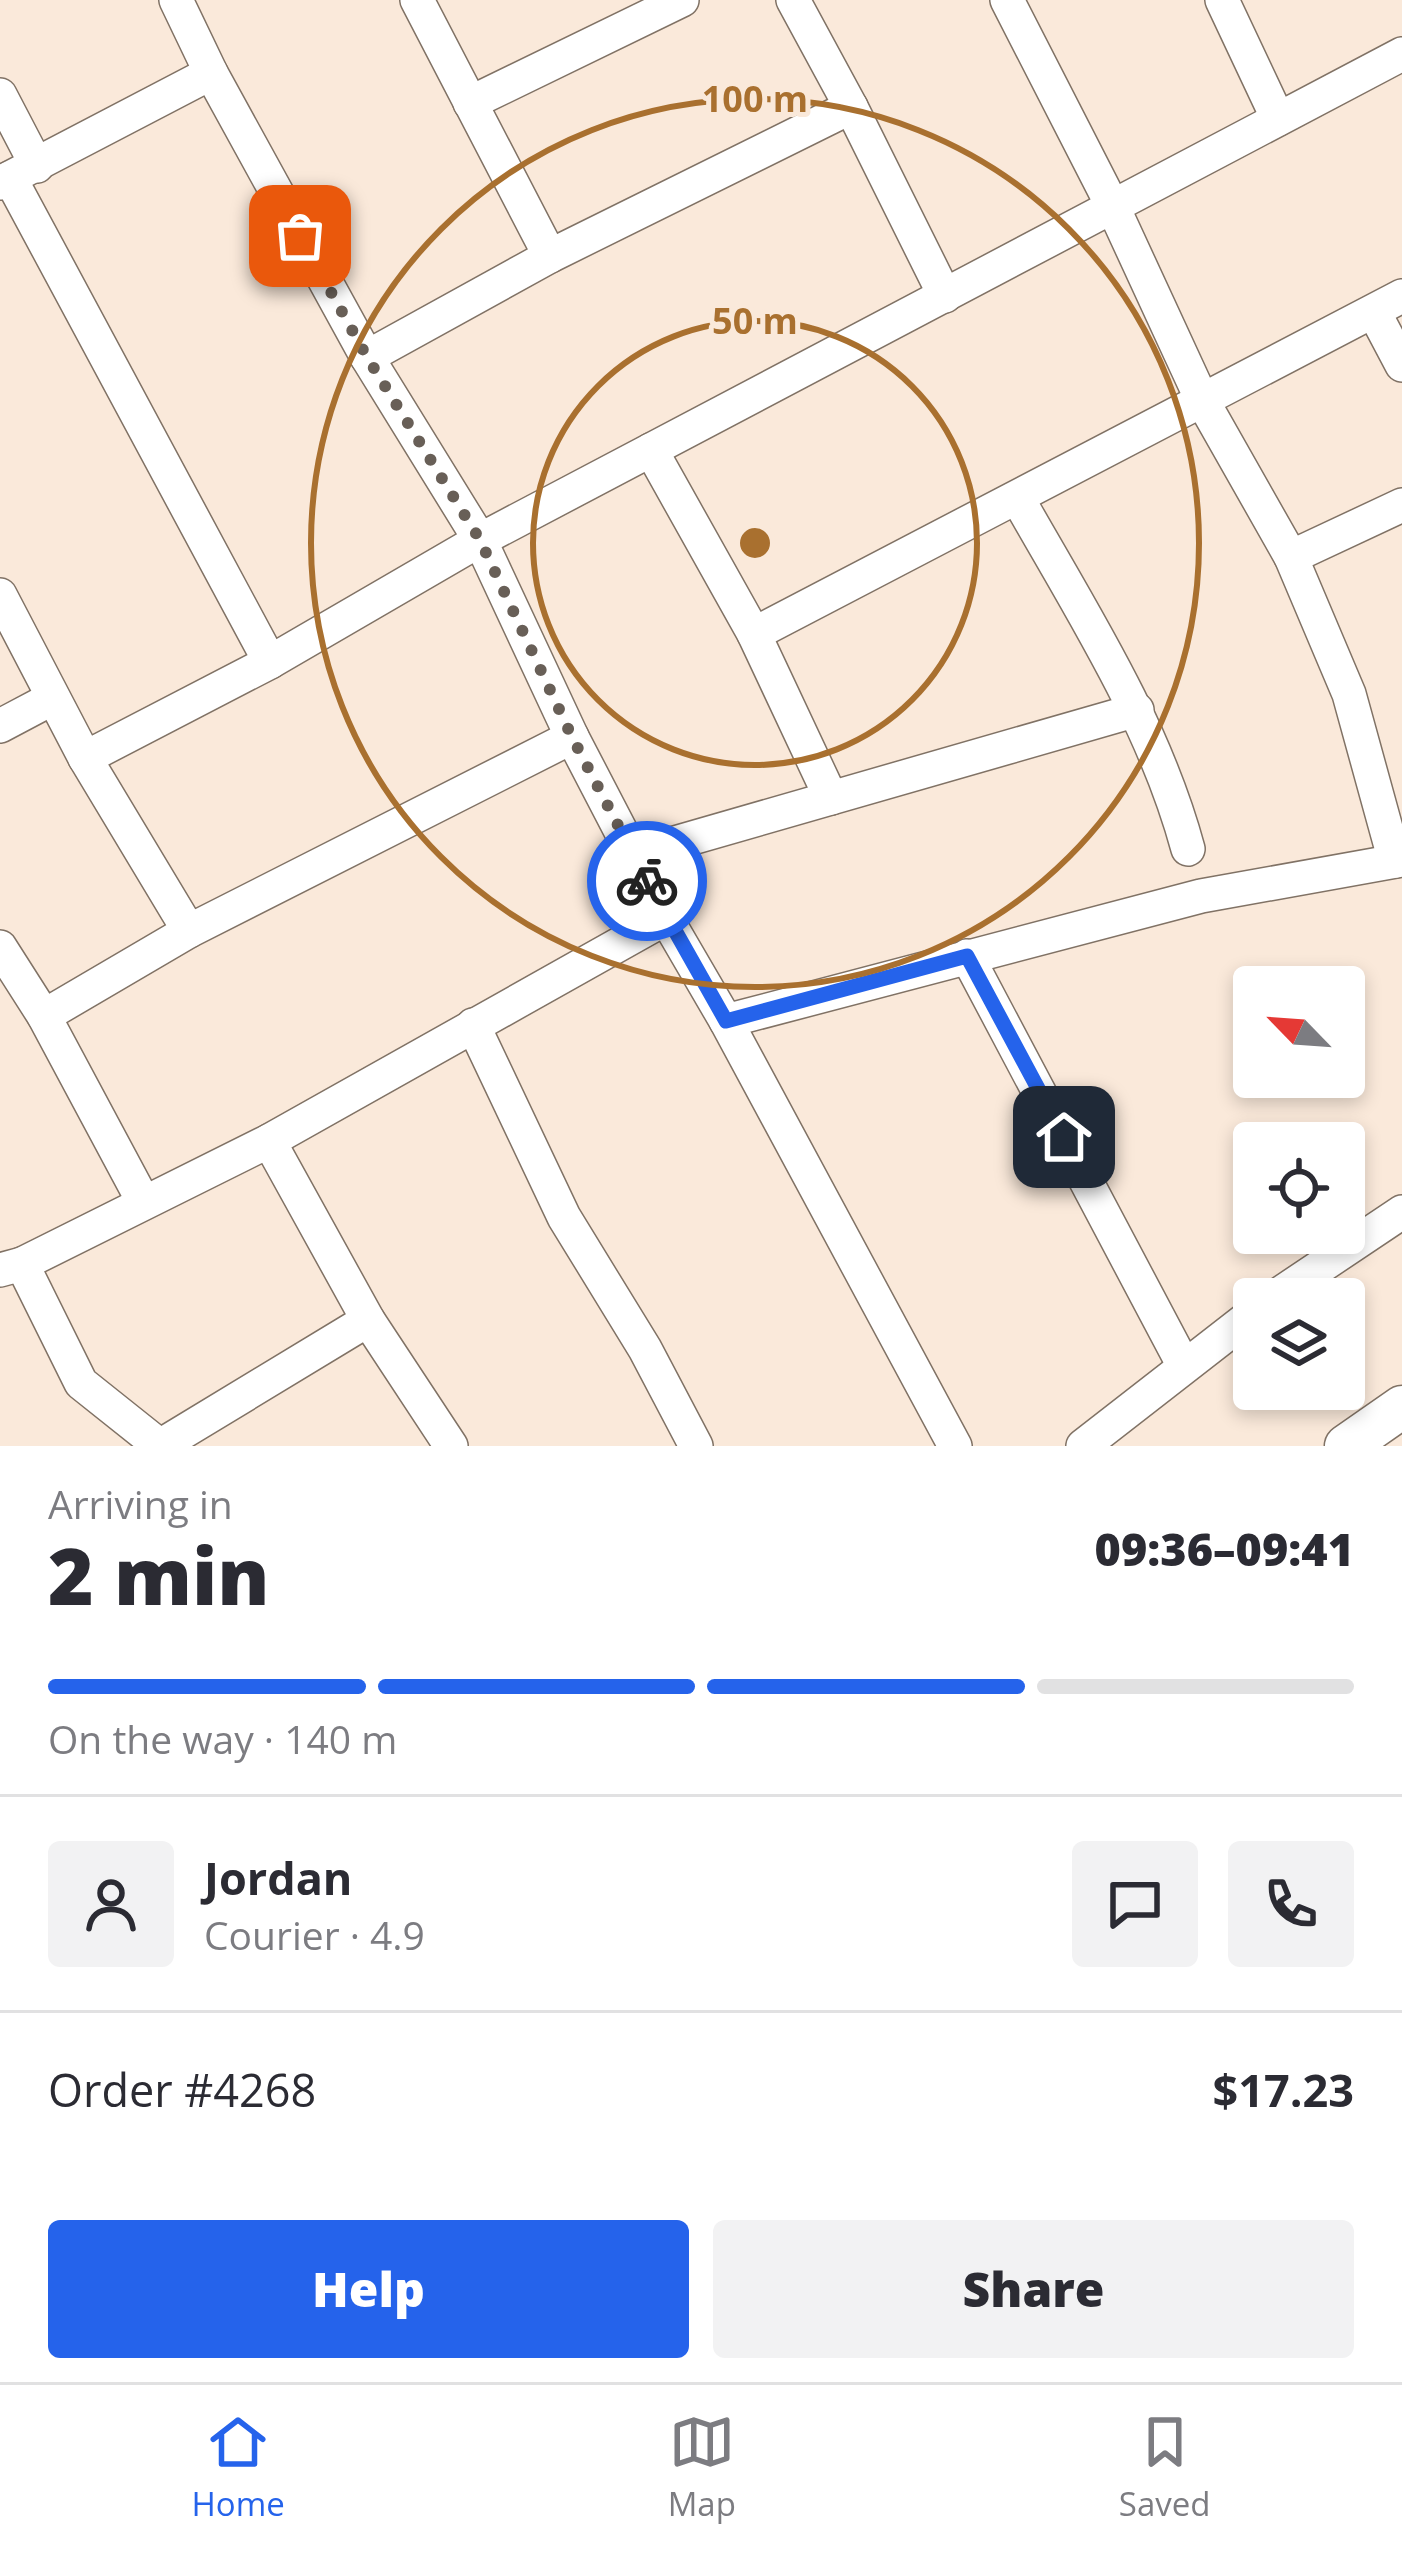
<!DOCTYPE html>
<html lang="en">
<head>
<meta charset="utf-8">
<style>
	:root { --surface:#fff; --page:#f2f2f3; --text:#2b2b33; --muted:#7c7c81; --line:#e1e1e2; --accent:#2563eb }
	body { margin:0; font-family:"Open Sans",sans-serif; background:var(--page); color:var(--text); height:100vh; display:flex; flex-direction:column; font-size:45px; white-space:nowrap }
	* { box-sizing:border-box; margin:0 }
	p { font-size:39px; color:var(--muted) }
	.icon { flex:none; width:66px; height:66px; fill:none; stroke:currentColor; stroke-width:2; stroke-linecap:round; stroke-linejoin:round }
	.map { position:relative; height:1446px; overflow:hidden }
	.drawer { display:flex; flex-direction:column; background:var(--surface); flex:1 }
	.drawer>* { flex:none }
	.needle { width:78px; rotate:295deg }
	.fabs { position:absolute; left:1233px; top:966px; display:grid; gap:24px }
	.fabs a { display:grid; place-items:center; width:132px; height:132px; border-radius:12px; background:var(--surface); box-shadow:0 6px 18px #0003; font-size:60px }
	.pin { position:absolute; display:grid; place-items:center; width:102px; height:102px; color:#fff; margin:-51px; border-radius:24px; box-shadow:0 6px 18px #0006 }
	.courier { position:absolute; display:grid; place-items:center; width:120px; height:120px; margin:-60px; border:9px solid #2563eb; border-radius:50%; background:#fff; color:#222; box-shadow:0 3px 15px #0007 }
	.summary em { font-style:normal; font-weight:800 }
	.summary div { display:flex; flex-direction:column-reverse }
	.summary { display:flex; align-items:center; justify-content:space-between; height:204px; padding:0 48px }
	h1 { font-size:78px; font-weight:800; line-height:90px }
	.bar { display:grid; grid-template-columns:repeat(4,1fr); gap:18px 12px; align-content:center; height:144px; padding:0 48px }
	.bar i { height:15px; border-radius:9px; background:var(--line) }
	.bar .selected { background:var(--accent) }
	.bar p { grid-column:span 4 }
	.line { display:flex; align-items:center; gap:30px; padding:0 48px; border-top:3px solid var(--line) }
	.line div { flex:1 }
	.round { display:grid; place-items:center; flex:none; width:126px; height:126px; border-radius:12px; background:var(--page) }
	.primary-button { display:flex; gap:24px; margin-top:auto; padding:24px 48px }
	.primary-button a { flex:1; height:138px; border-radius:12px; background:var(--accent); color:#fff; font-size:48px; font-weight:800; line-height:138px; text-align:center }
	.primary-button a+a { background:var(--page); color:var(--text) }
	.dock { display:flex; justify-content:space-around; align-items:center; height:168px; border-top:3px solid var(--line); background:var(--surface); font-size:33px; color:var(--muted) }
	.dock a { display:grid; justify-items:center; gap:6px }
	.dock .selected { color:var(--accent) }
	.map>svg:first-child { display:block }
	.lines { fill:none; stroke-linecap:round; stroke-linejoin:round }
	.minor-casing { stroke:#807265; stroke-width:36 }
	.major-casing { stroke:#807265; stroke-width:45 }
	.minor { stroke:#fff; stroke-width:33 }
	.major { stroke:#fff; stroke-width:42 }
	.done { stroke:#685f57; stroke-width:12; stroke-dasharray:0 21.6 }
	.route { stroke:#2563eb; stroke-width:15 }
	.ring { fill:none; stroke:#a9702f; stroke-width:6 }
	.centre { fill:#a9702f; stroke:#fae9da; stroke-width:6 }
	.ring-label { font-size:36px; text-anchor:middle; font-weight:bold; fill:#a9702f; stroke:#fae9da; stroke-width:10; stroke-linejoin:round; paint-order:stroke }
</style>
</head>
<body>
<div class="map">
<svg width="1402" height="1446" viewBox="0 0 1402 1446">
	<rect width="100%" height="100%" fill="#fae9da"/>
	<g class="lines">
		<defs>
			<g id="minor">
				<path d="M176,0L211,73L367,357L480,540L572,737L666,918L726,1021L1201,896L1402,860"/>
				<path d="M417,0L550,256"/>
				<path d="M793,0L851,107L945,296"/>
				<path d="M1007,0L1112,205L1202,400L1291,557L1349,694L1395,861"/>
				<path d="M1222,0L1278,119"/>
				<path d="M0,95L37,166"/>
				<path d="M470,103L682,0"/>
				<path d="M10,178L270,662"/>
				<path d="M0,183L211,73"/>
				<path d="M1374,312L1402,365"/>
				<path d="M367,357L550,256L851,107"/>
				<path d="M651,450L754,634L1402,296"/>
				<path d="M1018,499C1082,612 1154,723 1188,849"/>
				<path d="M1291,557L1402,505"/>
				<path d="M0,595L85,758L270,662L480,540L1402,54"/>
				<path d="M754,634L831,798"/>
				<path d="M0,726L51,699"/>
				<path d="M85,758L189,931L572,737"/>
				<path d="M633,855L1137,710"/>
				<path d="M0,947L44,1016L143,1201"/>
				<path d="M967,956L1184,1366"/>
				<path d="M44,1016L189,931"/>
				<path d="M726,1021L955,1446"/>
				<path d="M473,1025L564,1217L645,1349L696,1446"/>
				<path d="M269,1141L368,1320L451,1446"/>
				<path d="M22,1264L81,1383L160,1446"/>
				<path d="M0,1270L22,1264L269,1141L666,918"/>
				<path d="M1272,1299L1402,1212"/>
				<path d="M160,1446L368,1320"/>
				<path d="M1083,1446L1254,1313"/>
			</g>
			<path id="major" d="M1346,1446L1402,1407"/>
		</defs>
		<use href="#minor" class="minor-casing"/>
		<use href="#major" class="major-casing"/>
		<use href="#minor" class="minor"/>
		<use href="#major" class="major"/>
	</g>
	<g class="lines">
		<path class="done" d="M300,236L367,357L480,540L572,737L647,881"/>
		<path class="route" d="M647,881L726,1021L967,956L1064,1137"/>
	</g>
	<g class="ring">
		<circle cx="755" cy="543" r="222"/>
		<circle cx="755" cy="543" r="444"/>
	</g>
	<circle cx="755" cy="543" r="18" class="centre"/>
	<g class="ring-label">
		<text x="755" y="112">100 m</text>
		<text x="755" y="334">50 m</text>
	</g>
</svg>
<div class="fabs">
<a><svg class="needle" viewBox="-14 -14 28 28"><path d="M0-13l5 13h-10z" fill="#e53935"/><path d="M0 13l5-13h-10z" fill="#7c7c81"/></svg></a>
<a><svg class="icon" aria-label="locate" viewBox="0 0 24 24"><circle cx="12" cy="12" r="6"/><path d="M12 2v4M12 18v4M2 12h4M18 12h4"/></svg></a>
<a><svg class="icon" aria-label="layers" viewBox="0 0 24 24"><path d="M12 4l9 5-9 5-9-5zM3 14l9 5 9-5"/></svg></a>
</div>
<div class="pin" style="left:300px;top:236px;background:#ea580c"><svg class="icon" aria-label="bag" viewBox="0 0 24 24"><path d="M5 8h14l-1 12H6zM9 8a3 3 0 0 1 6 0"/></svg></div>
<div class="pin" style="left:1064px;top:1137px;background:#1f2937"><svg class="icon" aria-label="home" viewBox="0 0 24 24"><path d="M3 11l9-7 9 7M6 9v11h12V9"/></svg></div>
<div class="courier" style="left:647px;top:881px"><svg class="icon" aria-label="bike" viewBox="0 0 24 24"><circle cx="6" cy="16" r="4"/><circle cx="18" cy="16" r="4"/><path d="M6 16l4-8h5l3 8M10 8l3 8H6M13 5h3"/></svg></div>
</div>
<section class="drawer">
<div class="summary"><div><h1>2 min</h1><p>Arriving in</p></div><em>09:36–09:41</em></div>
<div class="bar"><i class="selected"></i><i class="selected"></i><i class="selected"></i><i></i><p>On the way · 140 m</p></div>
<div class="line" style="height:216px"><a class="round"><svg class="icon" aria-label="person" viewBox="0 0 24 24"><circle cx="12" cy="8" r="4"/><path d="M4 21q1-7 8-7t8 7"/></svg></a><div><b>Jordan</b><p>Courier · 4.9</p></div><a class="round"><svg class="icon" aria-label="chat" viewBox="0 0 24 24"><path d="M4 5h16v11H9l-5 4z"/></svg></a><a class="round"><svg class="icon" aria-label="phone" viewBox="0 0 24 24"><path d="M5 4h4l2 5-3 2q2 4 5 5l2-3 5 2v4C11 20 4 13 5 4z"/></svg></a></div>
<div class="line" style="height:156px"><div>Order #4268</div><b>$17.23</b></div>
<div class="primary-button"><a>Help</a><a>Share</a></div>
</section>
<nav class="dock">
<a class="selected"><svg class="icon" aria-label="home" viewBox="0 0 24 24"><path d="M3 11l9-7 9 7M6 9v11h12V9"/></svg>Home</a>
<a><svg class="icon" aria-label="map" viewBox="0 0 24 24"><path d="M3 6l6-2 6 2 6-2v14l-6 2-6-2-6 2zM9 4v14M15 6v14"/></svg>Map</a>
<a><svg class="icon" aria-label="saved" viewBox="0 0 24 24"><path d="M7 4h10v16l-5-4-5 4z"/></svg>Saved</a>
</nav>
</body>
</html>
